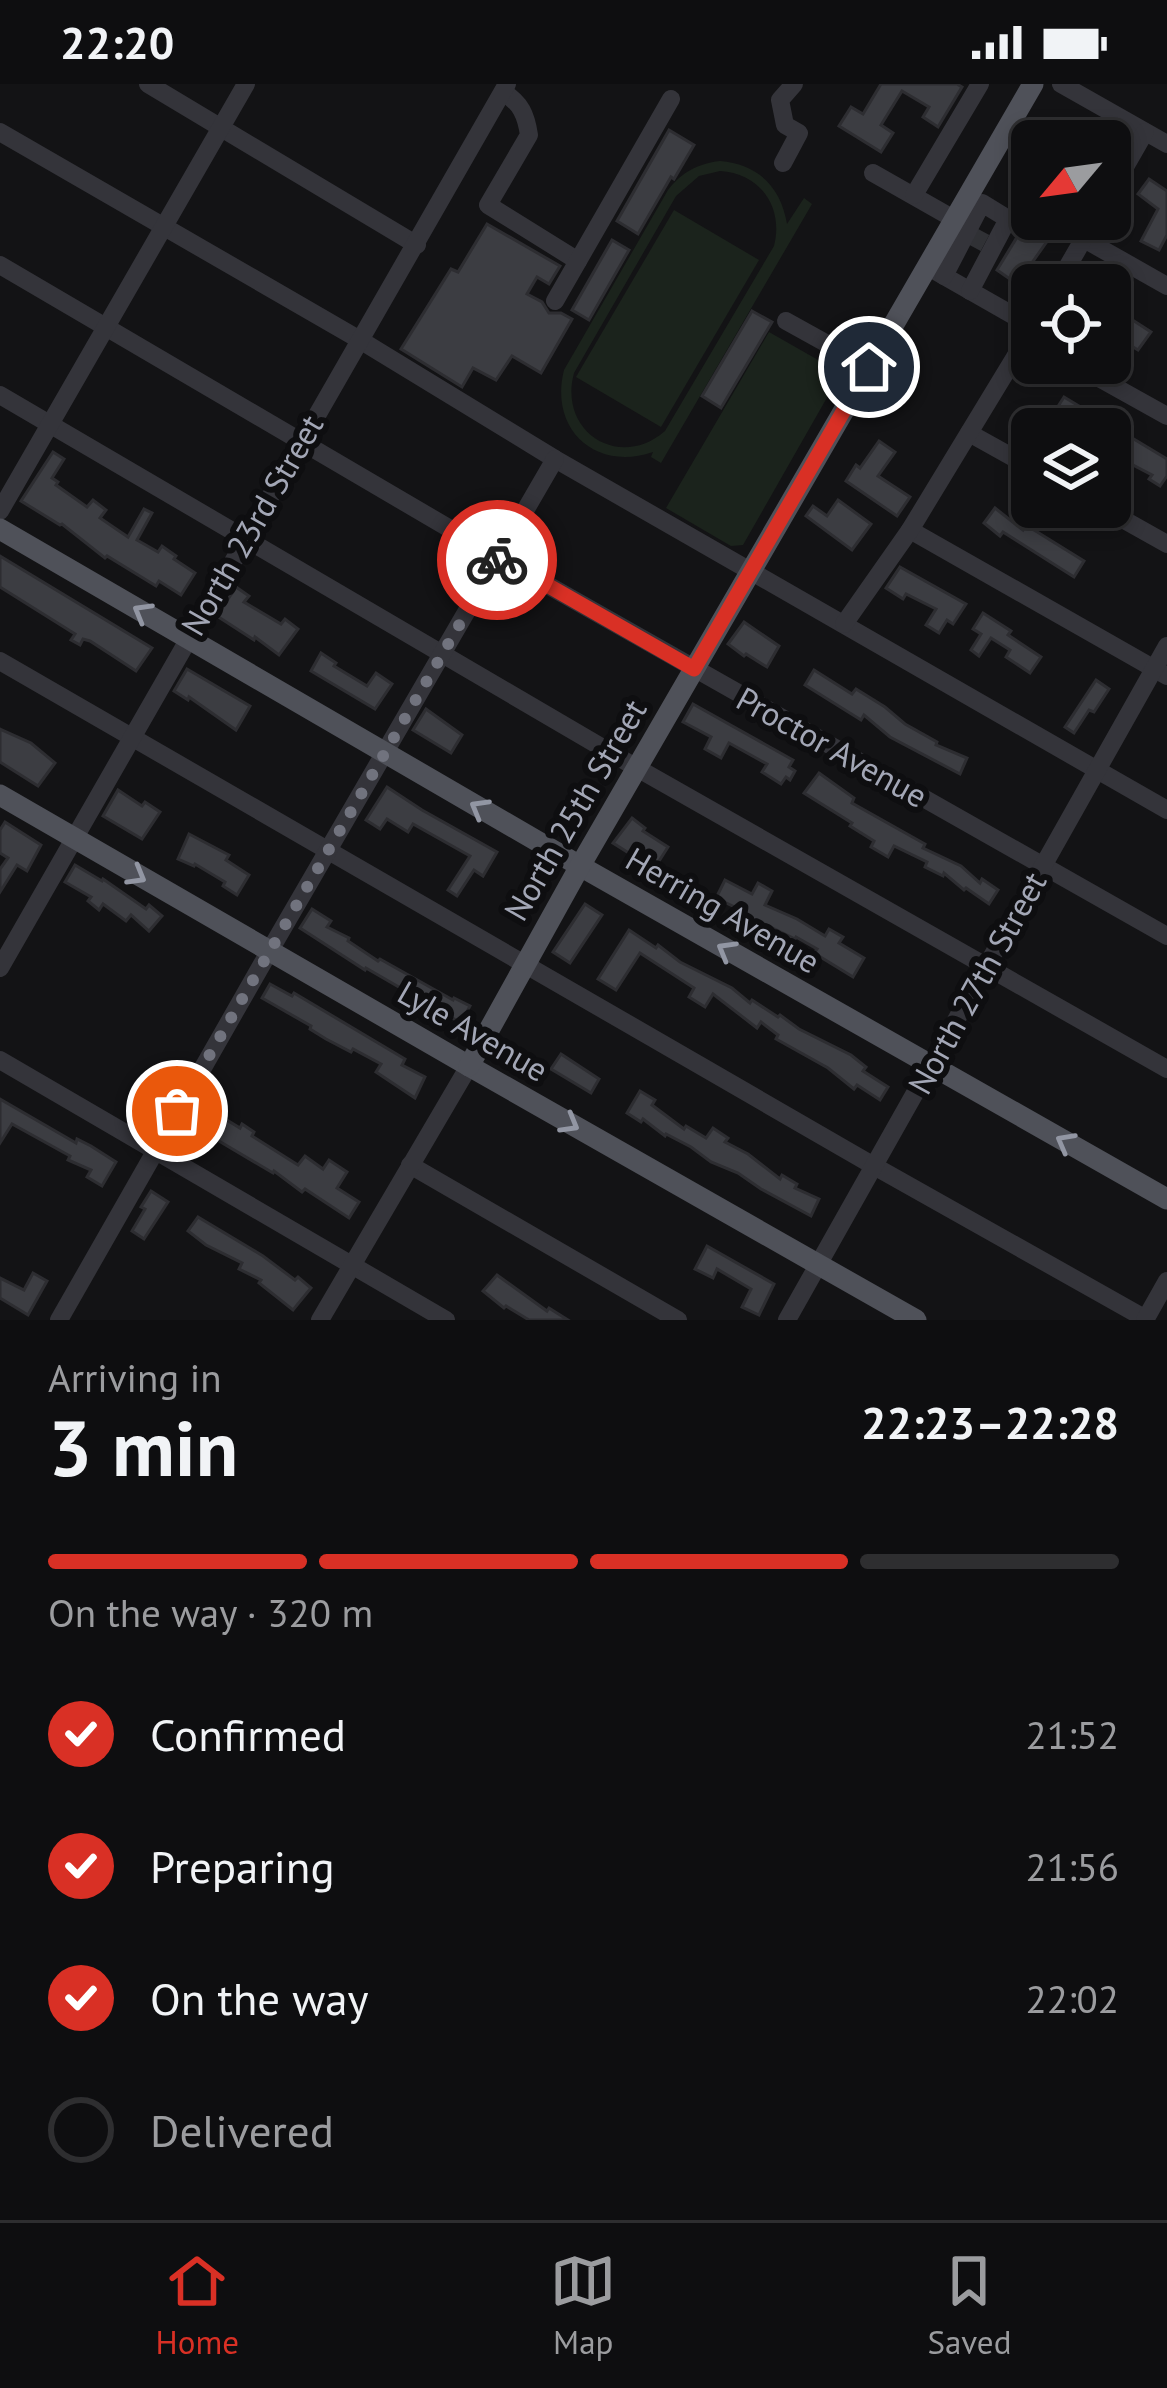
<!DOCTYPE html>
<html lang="en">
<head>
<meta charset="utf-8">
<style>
	:root { --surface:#0e0e10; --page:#171719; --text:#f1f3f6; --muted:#9b9c9f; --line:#2e2e30; --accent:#d93025 }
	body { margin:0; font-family:"PT Sans",sans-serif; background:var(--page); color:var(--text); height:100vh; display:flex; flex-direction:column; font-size:45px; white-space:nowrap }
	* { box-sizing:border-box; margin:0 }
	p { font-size:39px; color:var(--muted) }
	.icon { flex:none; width:66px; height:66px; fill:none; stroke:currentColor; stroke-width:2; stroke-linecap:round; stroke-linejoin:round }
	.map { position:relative; height:1236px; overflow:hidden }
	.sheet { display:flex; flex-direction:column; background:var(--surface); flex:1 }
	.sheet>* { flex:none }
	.needle { width:78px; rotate:241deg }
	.tools { position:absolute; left:1011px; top:36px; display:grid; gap:24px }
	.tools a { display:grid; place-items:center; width:120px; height:120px; border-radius:18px; background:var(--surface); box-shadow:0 6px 18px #0003,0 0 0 3px var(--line); font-size:60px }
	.pin { position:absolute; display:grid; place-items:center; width:102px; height:102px; color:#fff; margin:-51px; border:6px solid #fff; border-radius:50%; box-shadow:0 3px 12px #0007 }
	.courier { position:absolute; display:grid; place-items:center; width:120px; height:120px; margin:-60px; border:9px solid #d93025; border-radius:50%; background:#fff; color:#222; box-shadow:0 3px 15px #0007 }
	.headline em { font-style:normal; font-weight:700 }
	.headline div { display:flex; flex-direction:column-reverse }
	.headline { display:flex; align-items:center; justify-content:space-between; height:204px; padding:0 48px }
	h1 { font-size:78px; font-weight:700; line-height:90px }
	.bar { display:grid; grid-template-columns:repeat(4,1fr); gap:18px 12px; align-content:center; height:144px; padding:0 48px }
	.bar i { height:15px; border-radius:9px; background:var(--line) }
	.bar .current { background:var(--accent) }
	.bar p { grid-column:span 4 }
	ol { padding:0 48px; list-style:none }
	li { display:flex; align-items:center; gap:36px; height:132px }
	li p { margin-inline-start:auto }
	li .icon { padding:12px; border-radius:50%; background:var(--accent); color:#fff; stroke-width:4 }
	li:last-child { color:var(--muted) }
	li i { width:66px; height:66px; border:6px solid var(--line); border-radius:50% }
	.status { display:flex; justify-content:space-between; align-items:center; height:84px; padding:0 60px; background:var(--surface); direction:ltr }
	.status svg { height:33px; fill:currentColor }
	.tabs { display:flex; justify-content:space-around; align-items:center; height:168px; border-top:3px solid var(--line); background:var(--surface); font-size:33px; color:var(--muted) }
	.tabs a { display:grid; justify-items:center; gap:6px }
	.tabs .current { color:var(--accent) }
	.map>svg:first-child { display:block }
	.green { fill:#1b231c; fill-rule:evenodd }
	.building { fill:#3c3d42; stroke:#2d2d31; stroke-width:3 }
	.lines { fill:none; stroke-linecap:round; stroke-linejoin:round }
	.minor-tunnel { stroke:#303135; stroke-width:18; stroke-dasharray:18 9; stroke-linecap:butt }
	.minor { stroke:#34343a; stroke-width:18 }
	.major { stroke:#4f5159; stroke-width:21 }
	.oneway { stroke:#9296a3 }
	.done { stroke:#71737e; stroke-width:12; stroke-dasharray:0 21.6 }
	.route { stroke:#d93025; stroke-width:15 }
	.labels { text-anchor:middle; stroke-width:12; stroke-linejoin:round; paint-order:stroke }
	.street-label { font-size:33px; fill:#a3a7b6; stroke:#0e0e10 }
</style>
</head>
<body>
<div class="status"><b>22:20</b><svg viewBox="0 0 49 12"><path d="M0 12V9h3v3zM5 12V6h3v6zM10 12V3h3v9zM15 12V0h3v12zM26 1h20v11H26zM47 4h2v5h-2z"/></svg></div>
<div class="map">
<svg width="1167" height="1236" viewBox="0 0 1167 1236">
	<rect width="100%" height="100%" fill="#131315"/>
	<g class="green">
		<path d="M720,77C758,80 781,103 787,140L804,114L812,120L661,379L651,373L653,368C595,388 549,345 564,286L668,106C682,88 697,80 720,77ZM720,87C760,89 784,123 774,162L665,347C619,387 558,348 574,289L676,112L699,92Z"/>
		<path d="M674,126L759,176L661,343L576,293Z"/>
		<path d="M769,248L841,289L743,461L731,462L666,424Z"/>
	</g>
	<g class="building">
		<path d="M881,0H957L962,3L938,43L923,33L929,23L902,7L881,41L893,49L881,68L839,42L851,23L863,30Z"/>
		<path d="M669,46L694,61L674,95L671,93L638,150L617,137Z"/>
		<path d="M1149,95L1167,107V151L1159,166L1141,157L1158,125L1138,110Z"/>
		<path d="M487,140L560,182L549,200L537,193L527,210L542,218L549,229H561L572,235L541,289L512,272L496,296L473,284L462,303L401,265L451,185L458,188Z"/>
		<path d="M1025,140L1048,156L1017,200L997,186Z"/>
		<path d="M612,156L629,166L589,236L572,226Z"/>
		<path d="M752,227L772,238L721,324L702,312Z"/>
		<path d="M1110,228L1130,238L1131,235L1151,248L1138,266L1110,249Z"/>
		<path d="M1064,313L1167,375V392L1160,402L1149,395L1152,391L1110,369V345H1065L1050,335Z"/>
		<path d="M879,357L895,368L878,392L910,413L897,432L846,397L856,381L860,384Z"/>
		<path d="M53,368L64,375L52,394L58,398L56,401L87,423L93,416L106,426L100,434L128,453L144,425L152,429L137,456L158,468L162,462L176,472L174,475L195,489L181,511L159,497L156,502L107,472L105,474L62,440L60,441L21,417Z"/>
		<path d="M838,416L871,440L852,466L806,432L813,422L827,432Z"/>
		<path d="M995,424L1023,446L1026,441L1084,477L1074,493L1003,448L1000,452L984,439Z"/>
		<path d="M0,472L152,564L136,587L90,557L83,555L80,561L71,556L75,550L0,503Z"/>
		<path d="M900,483L966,520L953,540L947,536L939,549L926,541L936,525L906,510L903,515L886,504Z"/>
		<path d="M236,503L249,512L244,518L281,540L285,535L298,545L279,571L255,553L254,556L217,532Z"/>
		<path d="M983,529L1011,547L1008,551L1041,573L1030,589L1006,573L1010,566L991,554L979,572L971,566L981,550L973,545Z"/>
		<path d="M744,538L779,562L767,583L746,570L744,572L728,560Z"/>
		<path d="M321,569L336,579L334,582L367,602L376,589L392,600L375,625L311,587Z"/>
		<path d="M187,585L250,622L236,646L189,613L188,616L174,607Z"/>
		<path d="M814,586L852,610L856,605L885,623L905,640L937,658L936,661L967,674L960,690L890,653L864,631L861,636L805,601Z"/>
		<path d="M1096,596L1109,605L1094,628L1089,626L1074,649L1065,643Z"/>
		<path d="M693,620L793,676L789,683L795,687L790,696L786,693L781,700L762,688L767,680L729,659L721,674L705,665L711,653L683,638Z"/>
		<path d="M426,625L462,651L451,669L413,646Z"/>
		<path d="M0,645L31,659L55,679L38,702L0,678Z"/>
		<path d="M819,689L854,714L852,719L925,760L923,764L961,782L980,799L982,795L998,806L989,820L966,804L964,806L944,789L943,792L925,783L927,778L894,762L888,773L871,763L874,757L850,742L852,739L804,709Z"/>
		<path d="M387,703L422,726L497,768L483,792L474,786L457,812L448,806L470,772L413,740L408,748L387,735L380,745L366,736Z"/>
		<path d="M118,706L142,722L145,718L160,728L142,755L103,732Z"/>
		<path d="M632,734L645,744L643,747L668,763L654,785L613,759Z"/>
		<path d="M5,738L41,761L27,787L17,781L0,808V785L8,774L0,769V746Z"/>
		<path d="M189,750L229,771L226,776L249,791L237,811L223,802L225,798L195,780L194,782L178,775Z"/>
		<path d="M75,781L102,797L103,795L146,825L149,821L162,832L149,847L131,831L126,837L103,820L99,826L88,817L91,813L65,798Z"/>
		<path d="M725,796L752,810L758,799L772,807L765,821L797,835L825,852L829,845L843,853L839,859L864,874L853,893L814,869L817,865L796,853L795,855L756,836L754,839L740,831L743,827L716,814Z"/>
		<path d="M585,820L602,831L570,879L553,868Z"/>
		<path d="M312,825L331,837L327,843L349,854L348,857L378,877L380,875L453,916L454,914L470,922L461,939L366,884L365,886L300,844Z"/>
		<path d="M629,846L656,864L658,861L680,878L732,904L750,919L752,916L778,933L780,931L799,945L851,971L866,983L863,987L888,1003L880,1016L857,1001L854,1005L828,984L776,955L778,951L761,938L757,944L713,910L705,923L689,913L694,904L640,869L616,906L598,895Z"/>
		<path d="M270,900L292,912L294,909L405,975L402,981L425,993L415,1014L376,988L381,980L353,965L351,968L326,955L310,945L311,942L262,914Z"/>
		<path d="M561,970L599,995L591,1009L551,985Z"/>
		<path d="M640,1007L655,1016L652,1021L684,1045L686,1042L706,1054L713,1044L728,1054L725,1058L748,1070L780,1095L782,1091L797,1100L795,1104L819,1115L811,1132L761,1105L738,1089L711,1078L691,1063L666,1050L665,1052L643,1035L641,1038L627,1029Z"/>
		<path d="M0,1015L76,1059L77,1055L91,1062L116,1078L102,1102L87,1093L91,1086L68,1076L70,1072L12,1040L0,1059Z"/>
		<path d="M209,1025L240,1044L242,1040L254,1048L252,1052L298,1081L305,1072L323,1085L329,1076L347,1088L337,1104L359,1118L349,1134L305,1105L302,1108L274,1087L273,1089L197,1044Z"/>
		<path d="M151,1107L168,1118L144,1155L132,1147L145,1125L141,1123Z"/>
		<path d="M198,1133L263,1172L295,1196L298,1193L311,1204L293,1226L259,1199L261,1196L239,1185L242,1179L206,1161L188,1147Z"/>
		<path d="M707,1162L774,1200L759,1231L742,1223L751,1205L717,1185L713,1194L695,1185Z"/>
		<path d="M33,1189L47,1197L28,1231L0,1214V1194L24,1206Z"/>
		<path d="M497,1191L547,1227L549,1224L568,1236H529L506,1222L504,1224L483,1207Z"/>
	</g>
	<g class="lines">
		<path class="minor-tunnel" d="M972,152L985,159"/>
		<g class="minor">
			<path d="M148,0L417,161"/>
			<path d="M1061,0L1167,60"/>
			<path d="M503,8C521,19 526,31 529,51L488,121L578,177"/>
			<path d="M0,48L360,256L555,375L1167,726"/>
			<path d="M783,79L799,49L785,41L780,16L794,0"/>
			<path d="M873,89L954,135"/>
			<path d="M1110,109L1145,48"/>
			<path d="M914,111L980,0"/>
			<path d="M1084,155L1167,202"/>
			<path d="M0,181L498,473L1167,852"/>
			<path d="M937,188L1032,242"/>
			<path d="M944,192L982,119L1008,135L970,207"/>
			<path d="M1057,201L1095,135"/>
			<path d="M555,217L671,15"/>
			<path d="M786,237L869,283"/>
			<path d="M1072,279L1167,332"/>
			<path d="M0,311L637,684L1167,985"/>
			<path d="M969,349L1032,384"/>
			<path d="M1101,423L1167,460"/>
			<path d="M0,427L246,0"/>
			<path d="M910,446L1167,592"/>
			<path d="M844,540L910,446L1032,245"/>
			<path d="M0,577L874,1082L1146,1235"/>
			<path d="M0,884L507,0"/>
			<path d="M0,976L446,1236"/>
			<path d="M410,1081L678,1236"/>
			<path d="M59,1236L269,868L555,375"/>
			<path d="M320,1236L469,982"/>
			<path d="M787,1236L1167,562"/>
			<path d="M1145,1236L1167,1197"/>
		</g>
		<g class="major">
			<path d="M0,445L580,782L1167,1115"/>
			<path d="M0,711L469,982L916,1236"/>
			<path d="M469,982L580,782L1033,0"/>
		</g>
	</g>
	<defs><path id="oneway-chevron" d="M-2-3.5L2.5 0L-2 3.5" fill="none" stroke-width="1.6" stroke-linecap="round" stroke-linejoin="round" transform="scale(3)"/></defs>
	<g class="oneway">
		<use href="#oneway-chevron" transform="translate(142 528) rotate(-150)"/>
		<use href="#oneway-chevron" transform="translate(479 724) rotate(-150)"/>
		<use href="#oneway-chevron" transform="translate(137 792) rotate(30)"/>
		<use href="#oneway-chevron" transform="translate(726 866) rotate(-150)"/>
		<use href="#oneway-chevron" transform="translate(570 1040) rotate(30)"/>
		<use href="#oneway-chevron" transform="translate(1065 1058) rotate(-151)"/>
	</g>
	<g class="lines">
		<path class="done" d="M177,1027L497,476"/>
		<path class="route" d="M497,476L498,473L694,585L869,283"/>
	</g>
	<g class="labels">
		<g class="street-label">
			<text transform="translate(252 441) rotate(-60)" y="12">North 23rd Street</text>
			<text transform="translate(832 663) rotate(29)" y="12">Proctor Avenue</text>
			<text transform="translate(575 726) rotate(-60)" y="12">North 25th Street</text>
			<text transform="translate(723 826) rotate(30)" y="12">Herring Avenue</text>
			<text transform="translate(977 899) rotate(-61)" y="12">North 27th Street</text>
			<text transform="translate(473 947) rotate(30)" y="12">Lyle Avenue</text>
		</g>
	</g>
</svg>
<div class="tools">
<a><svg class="needle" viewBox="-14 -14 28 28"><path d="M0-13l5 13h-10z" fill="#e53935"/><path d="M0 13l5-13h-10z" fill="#9b9c9f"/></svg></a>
<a><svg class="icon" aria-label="locate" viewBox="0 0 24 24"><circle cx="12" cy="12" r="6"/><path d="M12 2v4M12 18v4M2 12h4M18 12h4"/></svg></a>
<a><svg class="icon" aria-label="layers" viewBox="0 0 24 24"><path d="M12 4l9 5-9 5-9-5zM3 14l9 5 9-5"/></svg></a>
</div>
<div class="pin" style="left:177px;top:1027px;background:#ea580c"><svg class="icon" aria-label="bag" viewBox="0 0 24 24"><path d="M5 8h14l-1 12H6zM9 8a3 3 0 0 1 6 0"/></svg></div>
<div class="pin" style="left:869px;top:283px;background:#1f2937"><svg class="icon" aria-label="home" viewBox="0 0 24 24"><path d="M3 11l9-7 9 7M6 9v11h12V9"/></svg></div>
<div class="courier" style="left:497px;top:476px"><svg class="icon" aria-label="bike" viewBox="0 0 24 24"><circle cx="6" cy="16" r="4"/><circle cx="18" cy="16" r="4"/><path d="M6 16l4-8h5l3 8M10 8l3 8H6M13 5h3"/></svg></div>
</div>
<section class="sheet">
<div class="headline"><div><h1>3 min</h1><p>Arriving in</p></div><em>22:23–22:28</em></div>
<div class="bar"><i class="current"></i><i class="current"></i><i class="current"></i><i></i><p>On the way · 320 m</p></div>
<ol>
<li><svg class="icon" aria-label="check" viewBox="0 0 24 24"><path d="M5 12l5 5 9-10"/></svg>Confirmed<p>21:52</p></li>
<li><svg class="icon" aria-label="check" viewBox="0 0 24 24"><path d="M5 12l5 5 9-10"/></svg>Preparing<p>21:56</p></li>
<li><svg class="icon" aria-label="check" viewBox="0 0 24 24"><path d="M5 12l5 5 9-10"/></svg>On the way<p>22:02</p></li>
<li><i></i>Delivered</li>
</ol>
</section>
<nav class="tabs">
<a class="current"><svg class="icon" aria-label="home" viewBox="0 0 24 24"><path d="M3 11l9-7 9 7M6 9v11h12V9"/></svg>Home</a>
<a><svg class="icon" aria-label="map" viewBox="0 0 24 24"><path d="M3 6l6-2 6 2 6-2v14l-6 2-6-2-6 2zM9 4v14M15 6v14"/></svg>Map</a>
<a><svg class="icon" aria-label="saved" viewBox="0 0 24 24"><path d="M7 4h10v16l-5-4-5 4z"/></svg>Saved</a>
</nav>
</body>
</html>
